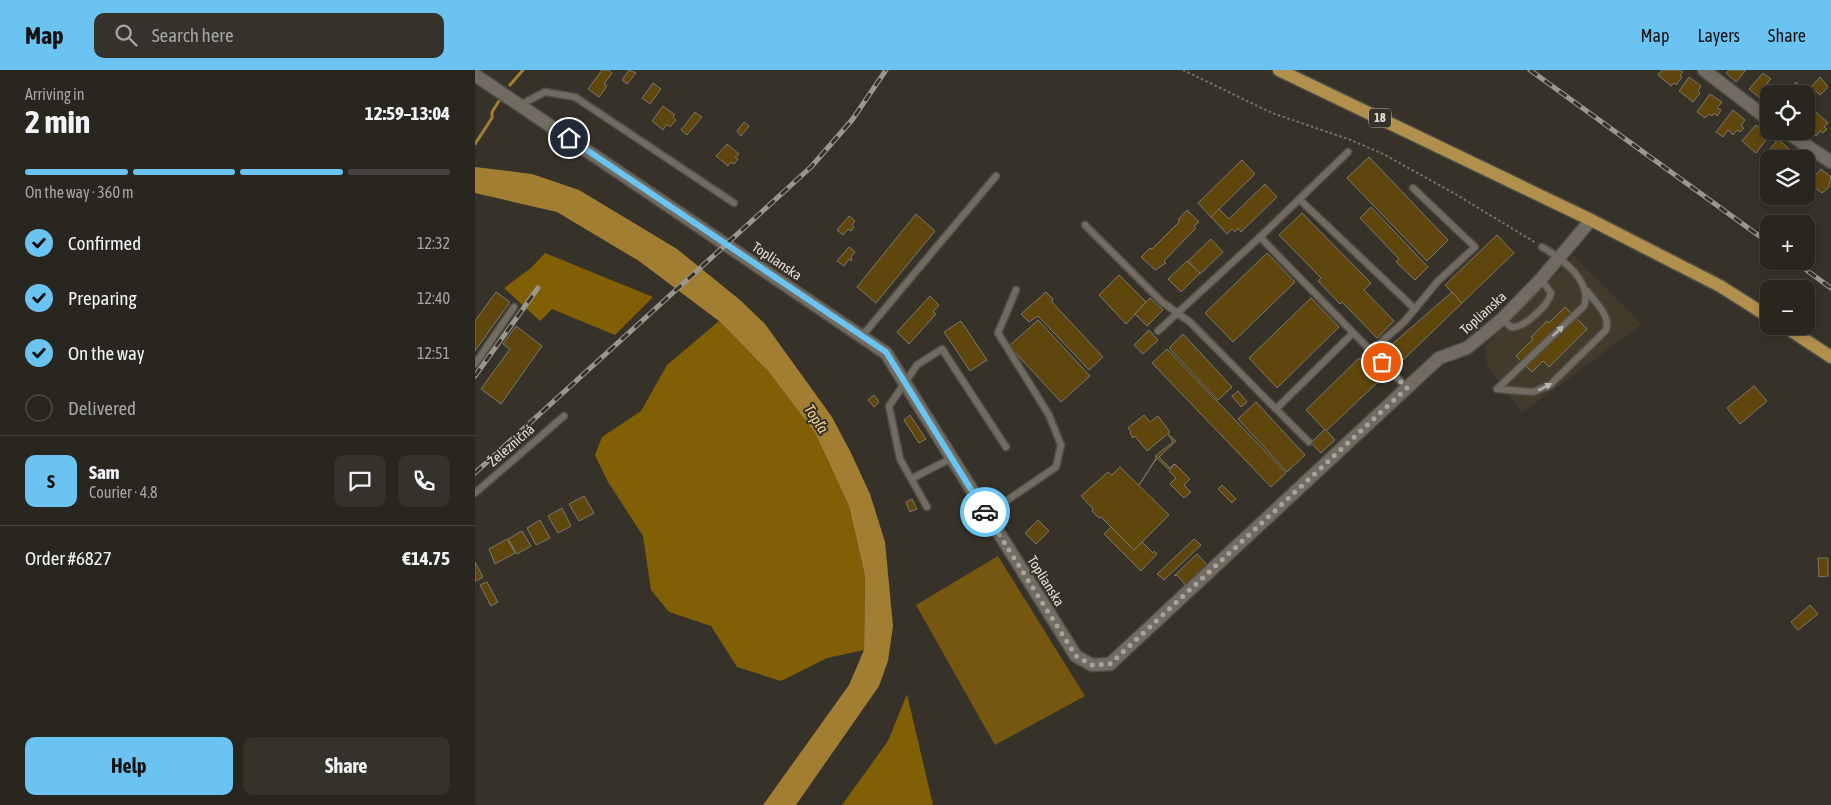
<!DOCTYPE html>
<html lang="en">
<head>
<meta charset="utf-8">
<style>
	:root { --surface:#29261f; --page:#35322c; --text:#f1f3f6; --muted:#a5a5a4; --line:#45433d; --accent:#6ac3f1 }
	body { margin:0; font-family:"Asap Condensed",sans-serif; background:var(--page); color:var(--text); height:100vh; display:flex; flex-direction:column; font-size:19px; white-space:nowrap }
	* { box-sizing:border-box; margin:0 }
	p { font-size:16px; color:var(--muted) }
	.icon { flex:none; width:28px; height:28px; fill:none; stroke:currentColor; stroke-width:2; stroke-linecap:round; stroke-linejoin:round }
	.map { position:relative; flex:1; overflow:hidden }
	.side { display:flex; flex-direction:column; background:var(--surface); width:475px }
	.side>* { flex:none }
	.tools { position:absolute; left:1285px; top:15px; display:grid; gap:10px }
	.tools a { display:grid; place-items:center; width:55px; height:55px; border-radius:10px; background:var(--surface); box-shadow:0 2px 8px #0003,0 0 0 1px var(--line); font-size:25px }
	.pin { position:absolute; display:grid; place-items:center; width:42px; height:42px; color:#fff; margin:-21px; border:2px solid #fff; border-radius:50%; box-shadow:0 1px 5px #0007 }
	.courier { position:absolute; display:grid; place-items:center; width:50px; height:50px; margin:-25px; border:4px solid #6ac3f1; border-radius:50%; background:#fff; color:#222; box-shadow:0 1px 6px #0007 }
	.overview em { font-style:normal; font-weight:700 }
	.overview div { display:flex; flex-direction:column-reverse }
	.overview { display:flex; align-items:center; justify-content:space-between; height:85px; padding:0 25px }
	h1 { font-size:32px; font-weight:700; line-height:38px }
	.bar { display:grid; grid-template-columns:repeat(4,1fr); gap:8px 5px; align-content:center; height:60px; padding:0 25px }
	.bar i { height:6px; border-radius:4px; background:var(--line) }
	.bar .active { background:var(--accent) }
	.bar p { grid-column:span 4 }
	.line { display:flex; align-items:center; gap:12px; padding:0 25px; border-top:1px solid var(--line) }
	.line div { flex:1 }
	.round { display:grid; place-items:center; flex:none; width:52px; height:52px; border-radius:10px; background:var(--page) }
	ol { padding:0 25px; list-style:none }
	li { display:flex; align-items:center; gap:15px; height:55px }
	li p { margin-inline-start:auto }
	li .icon { padding:5px; border-radius:50%; background:var(--accent); color:#111; stroke-width:4 }
	li:last-child { color:var(--muted) }
	li i { width:28px; height:28px; border:2px solid var(--line); border-radius:50% }
	.button { display:flex; gap:10px; margin-top:auto; padding:10px 25px }
	.button a { flex:1; height:58px; border-radius:10px; background:var(--accent); color:#111; font-size:20px; font-weight:700; line-height:58px; text-align:center }
	.button a+a { background:var(--page); color:var(--text) }
	header { display:flex; align-items:center; gap:30px; box-sizing:border-box; height:70px; padding:0 25px; background:var(--accent); color:#111 }
	header strong { font-size:24px }
	nav { display:flex; gap:28px; margin-inline-start:auto; font-size:18px }
	.search { width:350px; height:45px; background:var(--page); display:flex; align-items:center; gap:12px; box-sizing:border-box; padding:0 18px; border-radius:10px; color:var(--muted); font-size:19px }
	main { display:flex; flex:1; min-height:0 }
	.map>svg:first-child { display:block }
	.built { fill:#423a2b }
	.green { fill:#76570f }
	.forest { fill:#815f04 }
	.water { fill:#a27e33 }
	.lines { fill:none; stroke-linecap:round; stroke-linejoin:round }
	.stream { stroke:#a27e33; stroke-width:3 }
	.building { fill:#5e460d; stroke:#7d786e }
	.service-casing { stroke:#514e46; stroke-width:9 }
	.minor-casing { stroke:#514e46; stroke-width:15 }
	.primary-casing { stroke:#514e46; stroke-width:15 }
	.path { stroke:#78746c; stroke-width:2; stroke-dasharray:2.5 2.5; stroke-linecap:butt }
	.service { stroke:#716b61; stroke-width:6 }
	.minor { stroke:#716b61; stroke-width:12 }
	.primary { stroke:#b0904c; stroke-width:12 }
	.rail-casing { stroke:#9b9790; stroke-width:5 }
	.rail { stroke:#373229; stroke-width:3; stroke-dasharray:9; stroke-linecap:butt }
	.oneway { fill:#bcb8b0 }
	.done { stroke:#a7a49d; stroke-width:5; stroke-dasharray:0 9 }
	.route { stroke:#6ac3f1; stroke-width:6 }
	.labels { text-anchor:middle; stroke-width:4; stroke-linejoin:round; paint-order:stroke }
	.shield { fill:#373229; stroke:#b0aca6; stroke-width:1 }
	.shield-label { font-size:12px; font-weight:bold; fill:#e4e1db }
	.street-label { font-size:14px; fill:#e4e1db; stroke:#373229 }
	.water-label { font-size:15px; font-style:italic; fill:#f6d28e; stroke:#373229 }
</style>
</head>
<body>
<header>
<strong>Map</strong>
<div class="search"><svg class="icon" aria-label="search" viewBox="0 0 24 24"><circle cx="10" cy="10" r="6"/><path d="M15 15l6 6"/></svg>Search here</div>
<nav><a>Map</a><a>Layers</a><a>Share</a></nav>
</header>
<main>
<section class="side">
<div class="overview"><div><h1>2 min</h1><p>Arriving in</p></div><em>12:59–13:04</em></div>
<div class="bar"><i class="active"></i><i class="active"></i><i class="active"></i><i></i><p>On the way · 360 m</p></div>
<ol>
<li><svg class="icon" aria-label="check" viewBox="0 0 24 24"><path d="M5 12l5 5 9-10"/></svg>Confirmed<p>12:32</p></li>
<li><svg class="icon" aria-label="check" viewBox="0 0 24 24"><path d="M5 12l5 5 9-10"/></svg>Preparing<p>12:40</p></li>
<li><svg class="icon" aria-label="check" viewBox="0 0 24 24"><path d="M5 12l5 5 9-10"/></svg>On the way<p>12:51</p></li>
<li><i></i>Delivered</li>
</ol>
<div class="line" style="height:90px"><b class="round" style="background:var(--accent);color:#111">S</b><div><b>Sam</b><p>Courier · 4.8</p></div><a class="round"><svg class="icon" aria-label="chat" viewBox="0 0 24 24"><path d="M4 5h16v11H9l-5 4z"/></svg></a><a class="round"><svg class="icon" aria-label="phone" viewBox="0 0 24 24"><path d="M5 4h4l2 5-3 2q2 4 5 5l2-3 5 2v4C11 20 4 13 5 4z"/></svg></a></div>
<div class="line" style="height:65px"><div>Order #6827</div><b>€14.75</b></div>
<div class="button"><a>Help</a><a>Share</a></div>
</section>
<div class="map">
<svg width="1356" height="735" viewBox="0 0 1356 735">
	<rect width="100%" height="100%" fill="#373229"/>
	<path class="built" d="M1099,186L1167,254L1047,343L1012,295L1010,276Z"/>
	<path class="green" d="M523,486L610,626L520,675L441,535Z"/>
	<g class="forest">
		<path d="M70,183L178,227L140,265L77,239L65,251L29,218L57,197Z"/>
		<path d="M244,251L293,301L340,363L374,436L390,506L389,580L352,588L306,611L262,597L236,556L194,542L176,520L168,466L133,412L120,385L127,367L166,341L192,295Z"/>
		<path d="M432,624L458,735H367L413,671Z"/>
	</g>
	<path class="water" d="M0,97L57,104L104,120L202,179L265,230L290,254L357,347L376,383L395,424L410,472L418,556L413,591L404,616L321,735H288L374,615L389,580L390,506L374,436L340,363L293,301L244,251L164,191L82,142L0,123Z"/>
	<g class="lines">
		<g class="stream">
			<path d="M35,15L48,0"/>
			<path d="M0,74L17,48V42L24,31"/>
		</g>
	</g>
	<g class="building">
		<path d="M127,0H134L137,3L129,14L132,16L124,27L113,19Z"/>
		<path d="M154,0L161,3L152,14L147,10Z"/>
		<path d="M1187,0H1205L1208,2L1205,5L1207,7L1201,15L1199,13L1196,16L1183,5Z"/>
		<path d="M1254,0H1271L1261,12L1251,3Z"/>
		<path d="M1288,3L1296,9L1292,13L1296,16L1293,18L1295,20L1285,28L1274,19Z"/>
		<path d="M1214,7L1226,16L1223,21L1225,23L1218,32L1204,21Z"/>
		<path d="M1345,7L1353,17L1345,25L1336,17Z"/>
		<path d="M1321,12L1333,22L1331,24H1312Z"/>
		<path d="M178,13L186,19L175,34L167,28Z"/>
		<path d="M1235,24L1247,32L1242,38L1246,40L1242,46L1239,43L1237,46L1234,44L1230,48L1222,42Z"/>
		<path d="M188,36L200,45L198,47L201,50L195,57L192,54L188,60L177,51Z"/>
		<path d="M1258,40L1270,50L1266,56L1269,58L1265,62L1262,60L1258,65L1253,60L1248,67L1241,62Z"/>
		<path d="M220,42L227,47L212,65L206,60Z"/>
		<path d="M1341,42L1353,53L1349,57L1352,59L1348,63L1345,61L1341,66L1331,57V53Z"/>
		<path d="M269,52L274,56L266,66L262,61Z"/>
		<path d="M1281,55L1294,66L1281,83L1267,71Z"/>
		<path d="M1303,69L1314,79L1310,84L1313,87L1312,89H1298L1292,83Z"/>
		<path d="M252,74L264,84L260,87L263,89L259,94L256,92L253,96L241,86Z"/>
		<path d="M894,87L973,170L952,191L872,108Z"/>
		<path d="M767,90L780,104L736,147L723,133Z"/>
		<path d="M1346,99L1356,107L1354,115L1355,116L1347,123L1334,113Z"/>
		<path d="M790,114L802,127L766,162L763,158L760,162L757,159L752,164L736,147L744,139L754,149Z"/>
		<path d="M896,137L953,197L940,210L921,192L924,189L885,148Z"/>
		<path d="M712,140L724,152L719,156L721,158L689,191L691,193L680,200L666,187L675,178L677,179L705,151L703,150Z"/>
		<path d="M827,143L896,213L889,220L919,251L902,268L867,232L865,234L843,211L846,208L804,165Z"/>
		<path d="M441,144L460,161L401,233L382,217Z"/>
		<path d="M374,146L380,151L377,155L379,157L376,161L373,159L368,165L362,160Z"/>
		<path d="M1022,165L1039,183L987,233L970,215Z"/>
		<path d="M736,169L748,182L725,204L713,191Z"/>
		<path d="M374,177L380,182L376,187L377,189L376,191L374,189L369,196L362,191Z"/>
		<path d="M792,183L820,212L758,272L730,243Z"/>
		<path d="M712,191L725,203L706,222L693,209Z"/>
		<path d="M644,205L671,232L651,254L624,225Z"/>
		<path d="M21,222L35,232L0,281V251Z"/>
		<path d="M571,222L578,229L577,232L628,287L614,300L563,246L554,252L546,244Z"/>
		<path d="M977,222L987,233L927,291L914,277Z"/>
		<path d="M455,226L464,235L458,242L461,244L434,274L422,262Z"/>
		<path d="M675,228L688,240L672,256L660,244Z"/>
		<path d="M836,228L864,257L802,318L774,288Z"/>
		<path d="M1090,237L1112,259L1074,297L1068,291L1057,302L1041,286L1058,269L1056,267L1072,251L1074,253Z"/>
		<path d="M563,250L615,306L586,332L534,276Z"/>
		<path d="M486,251L512,290L495,301L469,262Z"/>
		<path d="M41,256L67,276L26,334L6,319L35,279L28,274Z"/>
		<path d="M674,260L683,270L668,284L659,275Z"/>
		<path d="M708,264L757,317L743,330L694,278Z"/>
		<path d="M914,277L927,291L921,296L908,283Z"/>
		<path d="M692,279L811,403L796,417L677,293Z"/>
		<path d="M884,288L904,311L851,361L831,340Z"/>
		<path d="M1279,316L1292,331L1265,354L1252,338Z"/>
		<path d="M763,321L772,332L766,337L757,326Z"/>
		<path d="M399,325L404,332L399,337L393,330Z"/>
		<path d="M781,332L830,385L812,402L763,349Z"/>
		<path d="M435,345L451,369L444,373L429,350Z"/>
		<path d="M669,345L675,352L683,346L695,362L672,381L660,366L658,368L655,363L656,362L653,358Z"/>
		<path d="M850,359L860,370L846,383L836,373Z"/>
		<path d="M693,364L701,371L684,387L695,398L699,394L700,395L695,398L693,399L682,388L664,415L682,387L680,386L698,372Z"/>
		<path d="M700,394L715,409L709,415L716,422L709,428L695,414L701,408L694,401Z"/>
		<path d="M645,397L694,445L659,480L626,447L624,448L617,441L618,439L606,426L633,402L637,405Z"/>
		<path d="M747,415L761,429L757,433L743,419Z"/>
		<path d="M109,426L119,443L104,451L94,434Z"/>
		<path d="M437,429L442,439L435,442L431,432Z"/>
		<path d="M87,438L96,456L83,463L73,446Z"/>
		<path d="M65,450L75,468L61,475L52,458Z"/>
		<path d="M563,450L574,461L561,474L550,463Z"/>
		<path d="M636,457L659,480L667,472L678,483L679,481L682,484L666,501L629,464Z"/>
		<path d="M47,461L56,476L42,484L33,469Z"/>
		<path d="M32,469L40,483L20,494L14,479Z"/>
		<path d="M719,469L726,475L689,510L682,504Z"/>
		<path d="M722,484L733,496L710,517L709,513L702,505L699,506Z"/>
		<path d="M1343,488H1353V506L1344,507Z"/>
		<path d="M0,492L8,507L1,511L0,510Z"/>
		<path d="M12,512L23,532L16,536L5,515Z"/>
		<path d="M1335,535L1343,544L1323,560L1316,552Z"/>
	</g>
	<g class="lines">
		<defs>
			<g id="service">
				<path d="M45,35L70,22L100,27L259,133"/>
				<path d="M873,82L785,167L932,318"/>
				<path d="M824,129L940,239"/>
				<path d="M610,155L687,232L715,252L801,339L878,263"/>
				<path d="M1027,249L1036,257C1048,259 1074,235 1076,223L1066,209"/>
				<path d="M683,261L785,167"/>
				<path d="M387,266L521,106"/>
				<path d="M896,281L929,252L963,211L1000,177L938,118"/>
				<path d="M0,294L39,237"/>
				<path d="M1022,319L1109,236C1118,211 1086,188 1067,177"/>
				<path d="M1022,319L1058,322L1075,315L1131,260C1136,246 1120,232 1112,221"/>
				<path d="M801,339L834,372"/>
				<path d="M436,409L477,388"/>
				<path d="M0,423L89,346"/>
				<path d="M452,437L425,389L414,336L442,295L467,279L531,377"/>
				<path d="M512,444L581,397L586,375L574,345L523,263L541,220"/>
			</g>
			<g id="minor">
				<path d="M1229,0L1294,50"/>
				<path d="M0,5L411,283L601,586L617,595L635,594L964,288L992,278L1027,249L1066,209L1116,150"/>
				<path d="M1310,61L1356,92"/>
			</g>
			<g id="primary">
				<path d="M804,0L1116,150L1245,216L1294,247"/>
				<path d="M1309,256L1356,287"/>
			</g>
		</defs>
		<use href="#service" class="service-casing"/>
		<use href="#minor" class="minor-casing"/>
		<use href="#primary" class="primary-casing"/>
		<path class="path" d="M708,0L797,43L876,70L910,85L982,125L1061,173"/>
		<use href="#service" class="service"/>
		<use href="#minor" class="minor"/>
		<use href="#primary" class="primary"/>
		<defs>
			<g id="rail">
				<path d="M1055,0L1294,173"/>
				<path d="M1319,191L1356,218"/>
				<path d="M0,306L63,218"/>
				<path d="M0,403L336,97L377,50L411,0"/>
			</g>
		</defs>
		<use href="#rail" class="rail-casing"/>
		<use href="#rail" class="rail"/>
	</g>
	<defs><path id="oneway-solid" d="M-6-.8H1V-3.2L6.5 0L1 3.2V.8H-6Z" transform="scale(1.25)"/></defs>
	<g class="oneway">
		<use href="#oneway-solid" transform="translate(1083 261) rotate(-43)"/>
		<use href="#oneway-solid" transform="translate(1070 317) rotate(-27)"/>
	</g>
	<g class="lines">
		<path class="done" d="M510,442L601,586L617,595L635,594L932,318L907,292"/>
		<path class="route" d="M94,68L411,282L510,442"/>
	</g>
	<g class="labels">
		<rect class="shield" x="894" y="38.5" width="22" height="19" rx="4"/>
		<g class="shield-label">
			<text x="905" y="52">18</text>
		</g>
		<g class="street-label">
			<text transform="translate(302 191) rotate(34)" y="5">Toplianska</text>
			<text transform="translate(1008 243) rotate(-42)" y="5">Toplianska</text>
			<text transform="translate(36 375) rotate(-41)" y="5">Železničná</text>
			<text transform="translate(571 511) rotate(58)" y="5">Toplianska</text>
		</g>
		<g class="water-label">
			<text transform="translate(341 349) rotate(57)" y="5">Topľa</text>
		</g>
	</g>
</svg>
<div class="tools">
<a><svg class="icon" aria-label="locate" viewBox="0 0 24 24"><circle cx="12" cy="12" r="6"/><path d="M12 2v4M12 18v4M2 12h4M18 12h4"/></svg></a>
<a><svg class="icon" aria-label="layers" viewBox="0 0 24 24"><path d="M12 4l9 5-9 5-9-5zM3 14l9 5 9-5"/></svg></a>
<a>+</a>
<a>−</a>
</div>
<div class="pin" style="left:907px;top:292px;background:#ea580c"><svg class="icon" aria-label="bag" viewBox="0 0 24 24"><path d="M5 8h14l-1 12H6zM9 8a3 3 0 0 1 6 0"/></svg></div>
<div class="pin" style="left:94px;top:68px;background:#1f2937"><svg class="icon" aria-label="home" viewBox="0 0 24 24"><path d="M3 11l9-7 9 7M6 9v11h12V9"/></svg></div>
<div class="courier" style="left:510px;top:442px"><svg class="icon" aria-label="car" viewBox="0 0 24 24"><path d="M5 17H2v-5l4-1 3-4h7l3 4 3 1v5h-3M9 17h6M6 11h13"/><circle cx="7" cy="17" r="2"/><circle cx="17" cy="17" r="2"/></svg></div>
</div>
</main>
</body>
</html>
